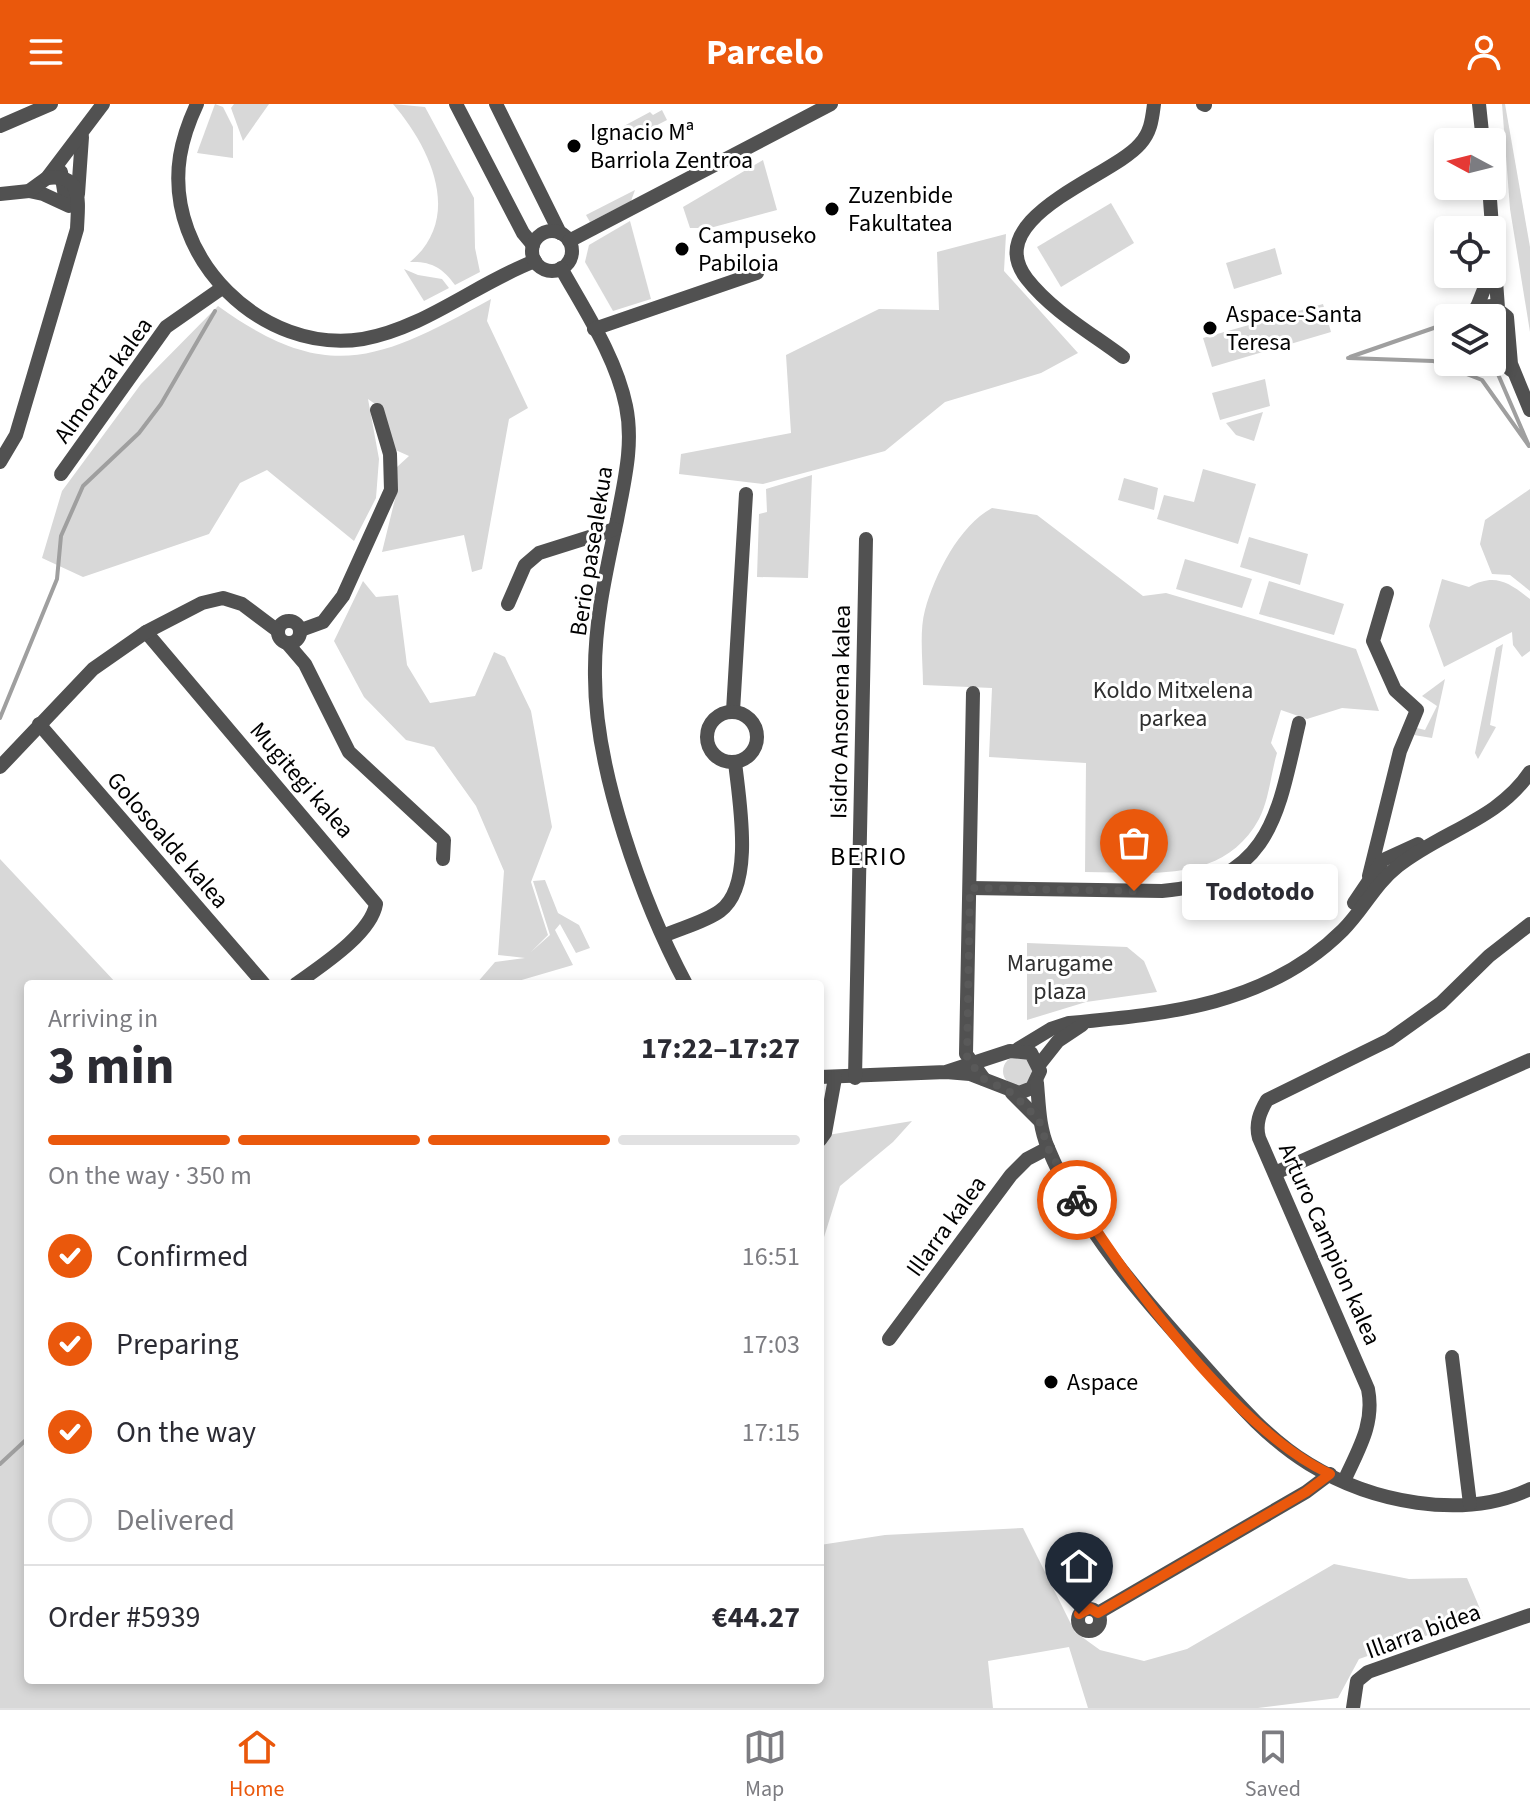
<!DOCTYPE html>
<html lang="en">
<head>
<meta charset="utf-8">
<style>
	:root { --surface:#fff; --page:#f7f7f7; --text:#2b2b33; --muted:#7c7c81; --line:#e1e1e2; --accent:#ea580c }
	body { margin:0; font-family:"Source Sans 3",sans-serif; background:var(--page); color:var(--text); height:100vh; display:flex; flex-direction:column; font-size:30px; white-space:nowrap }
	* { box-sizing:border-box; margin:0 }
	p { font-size:26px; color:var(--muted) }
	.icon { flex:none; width:44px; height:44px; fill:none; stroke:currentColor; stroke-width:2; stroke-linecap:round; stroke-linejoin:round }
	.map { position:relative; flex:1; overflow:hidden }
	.panel { position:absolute; left:24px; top:876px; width:800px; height:704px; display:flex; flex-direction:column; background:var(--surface); border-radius:8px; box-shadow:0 4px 12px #0003 }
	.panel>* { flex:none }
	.needle { width:52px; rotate:277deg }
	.buttons { position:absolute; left:1434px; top:24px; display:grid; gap:16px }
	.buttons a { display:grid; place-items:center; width:72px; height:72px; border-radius:8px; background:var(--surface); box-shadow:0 4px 12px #0003; font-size:40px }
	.pin { position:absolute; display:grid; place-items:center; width:68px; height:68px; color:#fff; margin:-82px -34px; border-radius:50% 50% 50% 0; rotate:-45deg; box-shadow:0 0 8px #0007 }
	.pin .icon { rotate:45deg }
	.courier { position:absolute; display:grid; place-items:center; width:80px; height:80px; margin:-40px; border:6px solid #ea580c; border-radius:50%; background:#fff; color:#222; box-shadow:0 2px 10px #0007 }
	.bubble { position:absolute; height:56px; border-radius:8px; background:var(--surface); box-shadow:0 4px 12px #0003; font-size:26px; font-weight:700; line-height:56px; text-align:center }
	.summary em { font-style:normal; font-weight:700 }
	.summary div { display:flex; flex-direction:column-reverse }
	.summary { display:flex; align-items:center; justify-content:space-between; height:136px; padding:0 24px }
	h1 { font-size:52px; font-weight:700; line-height:60px }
	.bar { display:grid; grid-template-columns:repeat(4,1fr); gap:12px 8px; align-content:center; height:96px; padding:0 24px }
	.bar i { height:10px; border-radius:6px; background:var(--line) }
	.bar .current { background:var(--accent) }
	.bar p { grid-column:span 4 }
	.line { display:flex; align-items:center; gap:20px; padding:0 24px; border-top:2px solid var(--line) }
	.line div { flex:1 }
	ol { padding:0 24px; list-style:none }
	li { display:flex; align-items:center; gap:24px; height:88px }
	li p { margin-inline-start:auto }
	li .icon { padding:8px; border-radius:50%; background:var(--accent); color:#fff; stroke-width:4 }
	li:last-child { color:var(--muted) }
	li i { width:44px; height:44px; border:4px solid var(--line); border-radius:50% }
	header { display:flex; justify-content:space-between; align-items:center; height:104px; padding:0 24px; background:var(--accent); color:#fff; font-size:36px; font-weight:700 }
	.tabs { display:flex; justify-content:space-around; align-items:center; height:112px; border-top:2px solid var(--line); background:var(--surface); font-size:22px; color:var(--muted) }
	.tabs a { display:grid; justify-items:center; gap:4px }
	.tabs .current { color:var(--accent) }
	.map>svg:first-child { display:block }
	.green { fill:#d8d8d8 }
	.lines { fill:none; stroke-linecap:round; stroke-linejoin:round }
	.stream { stroke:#9f9f9f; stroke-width:4 }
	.street { stroke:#515151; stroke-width:14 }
	.done { stroke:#595959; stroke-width:8; stroke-dasharray:0 14.4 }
	.route { stroke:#ea580c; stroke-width:10 }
	.poi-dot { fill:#000; stroke:#fff; stroke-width:3 }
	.labels { text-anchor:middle; stroke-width:6; stroke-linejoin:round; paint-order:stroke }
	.poi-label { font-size:24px; fill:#000; stroke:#fff; text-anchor:start }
	.street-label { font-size:24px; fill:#000; stroke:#fff }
	.park-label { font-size:24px; fill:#2f2f2f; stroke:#fff }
	.neighbourhood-label { font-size:26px; letter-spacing:2px; fill:#000; stroke:#fff }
</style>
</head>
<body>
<header><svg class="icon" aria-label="menu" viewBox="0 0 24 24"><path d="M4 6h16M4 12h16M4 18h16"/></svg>Parcelo<svg class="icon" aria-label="person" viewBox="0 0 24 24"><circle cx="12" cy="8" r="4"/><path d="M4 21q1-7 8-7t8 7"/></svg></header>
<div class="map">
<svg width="1530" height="1604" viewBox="0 0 1530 1604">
	<rect width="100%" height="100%" fill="#fff"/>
	<g class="green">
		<path d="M215,0L223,3L233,23V54L197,49Z"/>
		<path d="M234,0H269L243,37L231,4Z"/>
		<path d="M393,0L425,3L474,94L475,144L480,168L455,181C443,164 431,157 410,158C464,113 430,43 393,0Z"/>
		<path d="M1502,0H1505L1530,143V228L1510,105Z"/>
		<path d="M662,6L667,16L628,36L622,23L650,8L653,11Z"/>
		<path d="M763,56L777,106L710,124H690L683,103Z"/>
		<path d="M635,86L631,97L590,118L586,111Z"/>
		<path d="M1111,99L1134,139L1061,183L1037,143Z"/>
		<path d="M630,117L651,195L613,207L585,158L589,141Z"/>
		<path d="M1006,130L1004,167L1078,249L1041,269L945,298L885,347L763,380L679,370L681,350L791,329L786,251L879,205L939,206L937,148Z"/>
		<path d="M1275,144L1282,170L1234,185L1226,159Z"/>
		<path d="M404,165L418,171L442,175L449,184L424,197Z"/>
		<path d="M491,195L487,217L528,304L509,315L482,465L472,468L464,431L382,448L396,391L397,363L409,352L391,344L382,305L368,295L379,355L376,394L354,437L267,366L240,379L209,430L83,473L42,454L62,387L141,280L218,202C329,282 381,255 491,195Z"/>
		<path d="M1323,200L1331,228L1212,263L1203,234Z"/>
		<path d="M1265,275L1270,302L1220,316L1212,289Z"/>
		<path d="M1263,308L1254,337L1236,331L1226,319Z"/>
		<path d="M1203,365L1256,380L1238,440L1157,415L1164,391L1194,398Z"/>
		<path d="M812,371L808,474L757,473L759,410L767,408L766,385Z"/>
		<path d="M1124,374L1158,384L1154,406L1118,396Z"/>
		<path d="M1530,385V487L1510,471L1492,470L1480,440L1485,416Z"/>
		<path d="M992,404L1037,411L1143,492L1166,489L1356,545L1379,607L1342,604L1307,615L1281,606L1271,639L1277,649C1271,669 1269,696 1259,715C1223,781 1148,768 1085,768L1086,659L989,653L992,584L923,581C923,558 919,528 925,506C935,470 959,422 992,404Z"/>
		<path d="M1249,433L1308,450L1300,481L1240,463Z"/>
		<path d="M1185,455L1252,475L1242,504L1176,485Z"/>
		<path d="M1442,475L1469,483C1495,469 1508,478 1530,495V547L1522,553L1513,541L1512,528L1444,563L1429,522Z"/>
		<path d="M363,477L376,493L398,491L407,561L430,599L475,592L494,548L505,553L531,607L552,723L531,778L548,831L531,848L550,831L533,777L545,776L558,809L579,821L590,844L576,849L560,820L555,826L573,861L508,880H476L495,858L525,854L498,851L504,767L476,702L434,643L406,636L364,593L334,537Z"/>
		<path d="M1269,477L1344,500L1334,531L1259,510Z"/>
		<path d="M1503,540L1490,621L1496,623L1478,655L1475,649L1496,544Z"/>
		<path d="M1445,575L1432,634L1414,631L1417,624L1425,626L1437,602L1422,592Z"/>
		<path d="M0,755L117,880H28V1576H820V1441L885,1431L1023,1424L1075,1528L1100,1546L1144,1557L1187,1545L1334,1460L1409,1475L1467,1474L1483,1512L1359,1555L1338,1594L1258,1604H1088L1069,1543L988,1557L993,1604H0Z"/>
		<path d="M1027,839L1127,843L1144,857L1157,888L1086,898L1027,916Z"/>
		<circle cx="1018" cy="967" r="15"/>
		<path d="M912,1017L893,1038L840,1082L820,1146V1045L828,1031Z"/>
	</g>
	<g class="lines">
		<g class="stream">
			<path d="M1350,253L1448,219"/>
			<path d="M1348,254L1433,257L1482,276L1529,342L1494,261L1485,258"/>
			<path d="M0,614L57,475L61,432L83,382L139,329L161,300L215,207"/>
			<path d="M0,1360L28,1334"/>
		</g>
		<g class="street">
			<path d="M197,0C189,17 183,34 180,52C164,154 262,251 363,235C425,224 477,179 535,157"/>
			<path d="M456,0L523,129L533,141"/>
			<path d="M496,0L560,129"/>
			<path d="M1203,0L1205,1"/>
			<path d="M1479,0L1483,38"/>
			<path d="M0,22L51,0"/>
			<path d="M61,68L66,99L78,90L82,33"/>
			<path d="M1489,82L1498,204"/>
			<path d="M29,87L43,90L69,102"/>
			<path d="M0,90L29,87L47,74L103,0"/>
			<circle cx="552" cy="147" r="20"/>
			<path d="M569,137L831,0"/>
			<path d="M561,164C585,207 616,253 626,302C634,341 624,378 617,416C606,468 594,520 595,573C595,666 642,798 686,880"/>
			<path d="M1477,203L1493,202L1507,213L1511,260L1530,306"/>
			<path d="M1467,214L1477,203L1490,170"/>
			<path d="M594,225L757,169"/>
			<path d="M1492,249L1511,266"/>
			<path d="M1123,253C1091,229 1052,207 1027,175C979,113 1112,73 1140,40C1151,28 1152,15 1154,0"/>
			<path d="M0,358L16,331L77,125C78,99 84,69 47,74"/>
			<path d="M61,370L166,223L222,184"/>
			<path d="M508,500L525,461L539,449L615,425"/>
			<circle cx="289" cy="528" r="11"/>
			<path d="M301,526L323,518L343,492L391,386L390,350L377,306"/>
			<path d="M146,528L376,800C371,830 321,862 296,880"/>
			<path d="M287,539L305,560L349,648L444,736L443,755"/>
			<path d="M973,589L966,950L984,975"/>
			<path d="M733,607L746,390"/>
			<circle cx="732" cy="633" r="25"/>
			<path d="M39,620L264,880"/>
			<path d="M0,663L93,565L146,528L202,499L223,494L242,500L278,527"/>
			<path d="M1369,772L1400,647L1417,606L1395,586L1373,537L1387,489"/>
			<path d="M970,784L1162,787C1271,777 1278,710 1299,619"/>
			<path d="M1354,799L1383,756L1418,740"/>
			<path d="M663,832C681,824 705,818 720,807C755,782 739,696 735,658"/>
			<path d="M1018,945L1051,925L1069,919C1168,910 1268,901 1343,826C1363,806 1375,780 1398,762C1442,727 1498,716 1530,668"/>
			<path d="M1039,961L1058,937L1082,921"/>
			<path d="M820,973L946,968L970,970L1019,989L1032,984L1040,967L1031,949L1010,947L946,968"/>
			<path d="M855,974L866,435"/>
			<path d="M1037,979C1039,1002 1039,1023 1048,1044C1081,1124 1142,1193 1199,1256C1232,1293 1266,1334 1309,1360C1371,1398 1462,1417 1530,1385"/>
			<path d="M1012,989L1039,1016"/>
			<path d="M820,1036L825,1029L835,974"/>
			<path d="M1275,1069L1530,956"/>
			<path d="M889,1235L1011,1071L1027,1055L1048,1044"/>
			<path d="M1452,1253L1470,1400"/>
			<path d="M1344,1377C1358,1346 1375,1320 1368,1285L1259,1034C1255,1020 1260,1008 1267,996L1389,936L1441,899L1489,852L1530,820"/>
			<circle cx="1089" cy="1516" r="11"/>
			<path d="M1098,1509L1306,1388L1330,1370"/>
			<path d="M1353,1604L1357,1577L1368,1568L1530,1511"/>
		</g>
	</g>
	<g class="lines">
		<path class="done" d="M1077,1096L1048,1044L1039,1016L1012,989L984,975L967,955L970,784L1134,787"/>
		<path class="route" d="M1077,1096C1131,1182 1238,1327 1330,1370L1306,1388L1098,1509L1090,1504L1079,1510"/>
	</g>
	<g class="poi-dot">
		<circle cx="574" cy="42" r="8"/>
		<circle cx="832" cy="105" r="8"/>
		<circle cx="682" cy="145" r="8"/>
		<circle cx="1210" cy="224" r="8"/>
		<circle cx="1051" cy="1278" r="8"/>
	</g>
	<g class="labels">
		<g class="poi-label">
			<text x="590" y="36">Ignacio Mª<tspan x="590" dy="28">Barriola Zentroa</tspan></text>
			<text x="848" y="99">Zuzenbide<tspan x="848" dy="28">Fakultatea</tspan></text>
			<text x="698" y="139">Campuseko<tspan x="698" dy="28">Pabiloia</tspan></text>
			<text x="1226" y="218">Aspace-Santa<tspan x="1226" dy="28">Teresa</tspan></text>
			<text x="1067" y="1286">Aspace</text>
		</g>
		<g class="street-label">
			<text transform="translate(103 276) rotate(-54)" y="8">Almortza kalea</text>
			<text transform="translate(591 447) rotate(-81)" y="8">Berio pasealekua</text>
			<text transform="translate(840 608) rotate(-89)" y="8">Isidro Ansorena kalea</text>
			<text transform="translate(302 676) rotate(49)" y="8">Mugitegi kalea</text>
			<text transform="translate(168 736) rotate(49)" y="8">Golosoalde kalea</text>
			<text transform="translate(946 1122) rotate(-54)" y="8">Illarra kalea</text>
			<text transform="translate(1330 1140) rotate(66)" y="8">Arturo Campion kalea</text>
			<text transform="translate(1423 1527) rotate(-20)" y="8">Illarra bidea</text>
		</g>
		<g class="park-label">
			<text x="1173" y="594">Koldo Mitxelena<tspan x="1173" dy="28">parkea</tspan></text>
			<text x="1060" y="867">Marugame<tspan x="1060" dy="28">plaza</tspan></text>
		</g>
		<g class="neighbourhood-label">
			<text x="869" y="761">BERIO</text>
		</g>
	</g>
</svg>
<div class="buttons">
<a><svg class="needle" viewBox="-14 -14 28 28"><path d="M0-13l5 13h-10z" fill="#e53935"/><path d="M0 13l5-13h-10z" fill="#7c7c81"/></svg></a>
<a><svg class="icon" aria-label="locate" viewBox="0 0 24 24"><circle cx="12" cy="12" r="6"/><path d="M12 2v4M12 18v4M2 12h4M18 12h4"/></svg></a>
<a><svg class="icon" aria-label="layers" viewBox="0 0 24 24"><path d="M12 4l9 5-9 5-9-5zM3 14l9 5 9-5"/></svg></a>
</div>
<div class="pin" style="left:1134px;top:787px;background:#ea580c"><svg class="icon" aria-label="bag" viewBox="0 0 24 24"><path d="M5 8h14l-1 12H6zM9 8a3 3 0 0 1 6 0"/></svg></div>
<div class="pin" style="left:1079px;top:1510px;background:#1f2937"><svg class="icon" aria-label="home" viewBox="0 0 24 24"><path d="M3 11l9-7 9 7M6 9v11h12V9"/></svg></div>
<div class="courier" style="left:1077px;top:1096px"><svg class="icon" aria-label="bike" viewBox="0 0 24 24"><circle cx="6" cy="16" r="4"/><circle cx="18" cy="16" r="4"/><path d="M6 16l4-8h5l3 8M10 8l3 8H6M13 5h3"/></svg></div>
<div class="bubble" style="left:1182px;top:760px;width:156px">Todotodo</div>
<section class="panel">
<div class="summary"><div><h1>3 min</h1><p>Arriving in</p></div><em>17:22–17:27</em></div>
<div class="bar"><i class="current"></i><i class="current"></i><i class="current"></i><i></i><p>On the way · 350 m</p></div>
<ol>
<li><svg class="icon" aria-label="check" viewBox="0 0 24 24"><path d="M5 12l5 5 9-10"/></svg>Confirmed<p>16:51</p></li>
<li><svg class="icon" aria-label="check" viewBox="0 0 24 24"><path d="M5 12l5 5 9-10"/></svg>Preparing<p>17:03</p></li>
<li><svg class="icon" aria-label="check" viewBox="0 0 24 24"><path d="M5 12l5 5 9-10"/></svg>On the way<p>17:15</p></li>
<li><i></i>Delivered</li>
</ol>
<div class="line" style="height:104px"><div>Order #5939</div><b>€44.27</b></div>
</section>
</div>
<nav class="tabs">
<a class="current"><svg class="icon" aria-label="home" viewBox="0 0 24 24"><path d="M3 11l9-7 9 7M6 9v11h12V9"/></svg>Home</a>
<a><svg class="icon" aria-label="map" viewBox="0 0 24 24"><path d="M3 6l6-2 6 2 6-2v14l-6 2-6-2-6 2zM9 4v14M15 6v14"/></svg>Map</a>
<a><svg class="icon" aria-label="saved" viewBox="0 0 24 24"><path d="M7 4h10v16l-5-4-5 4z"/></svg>Saved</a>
</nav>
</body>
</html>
